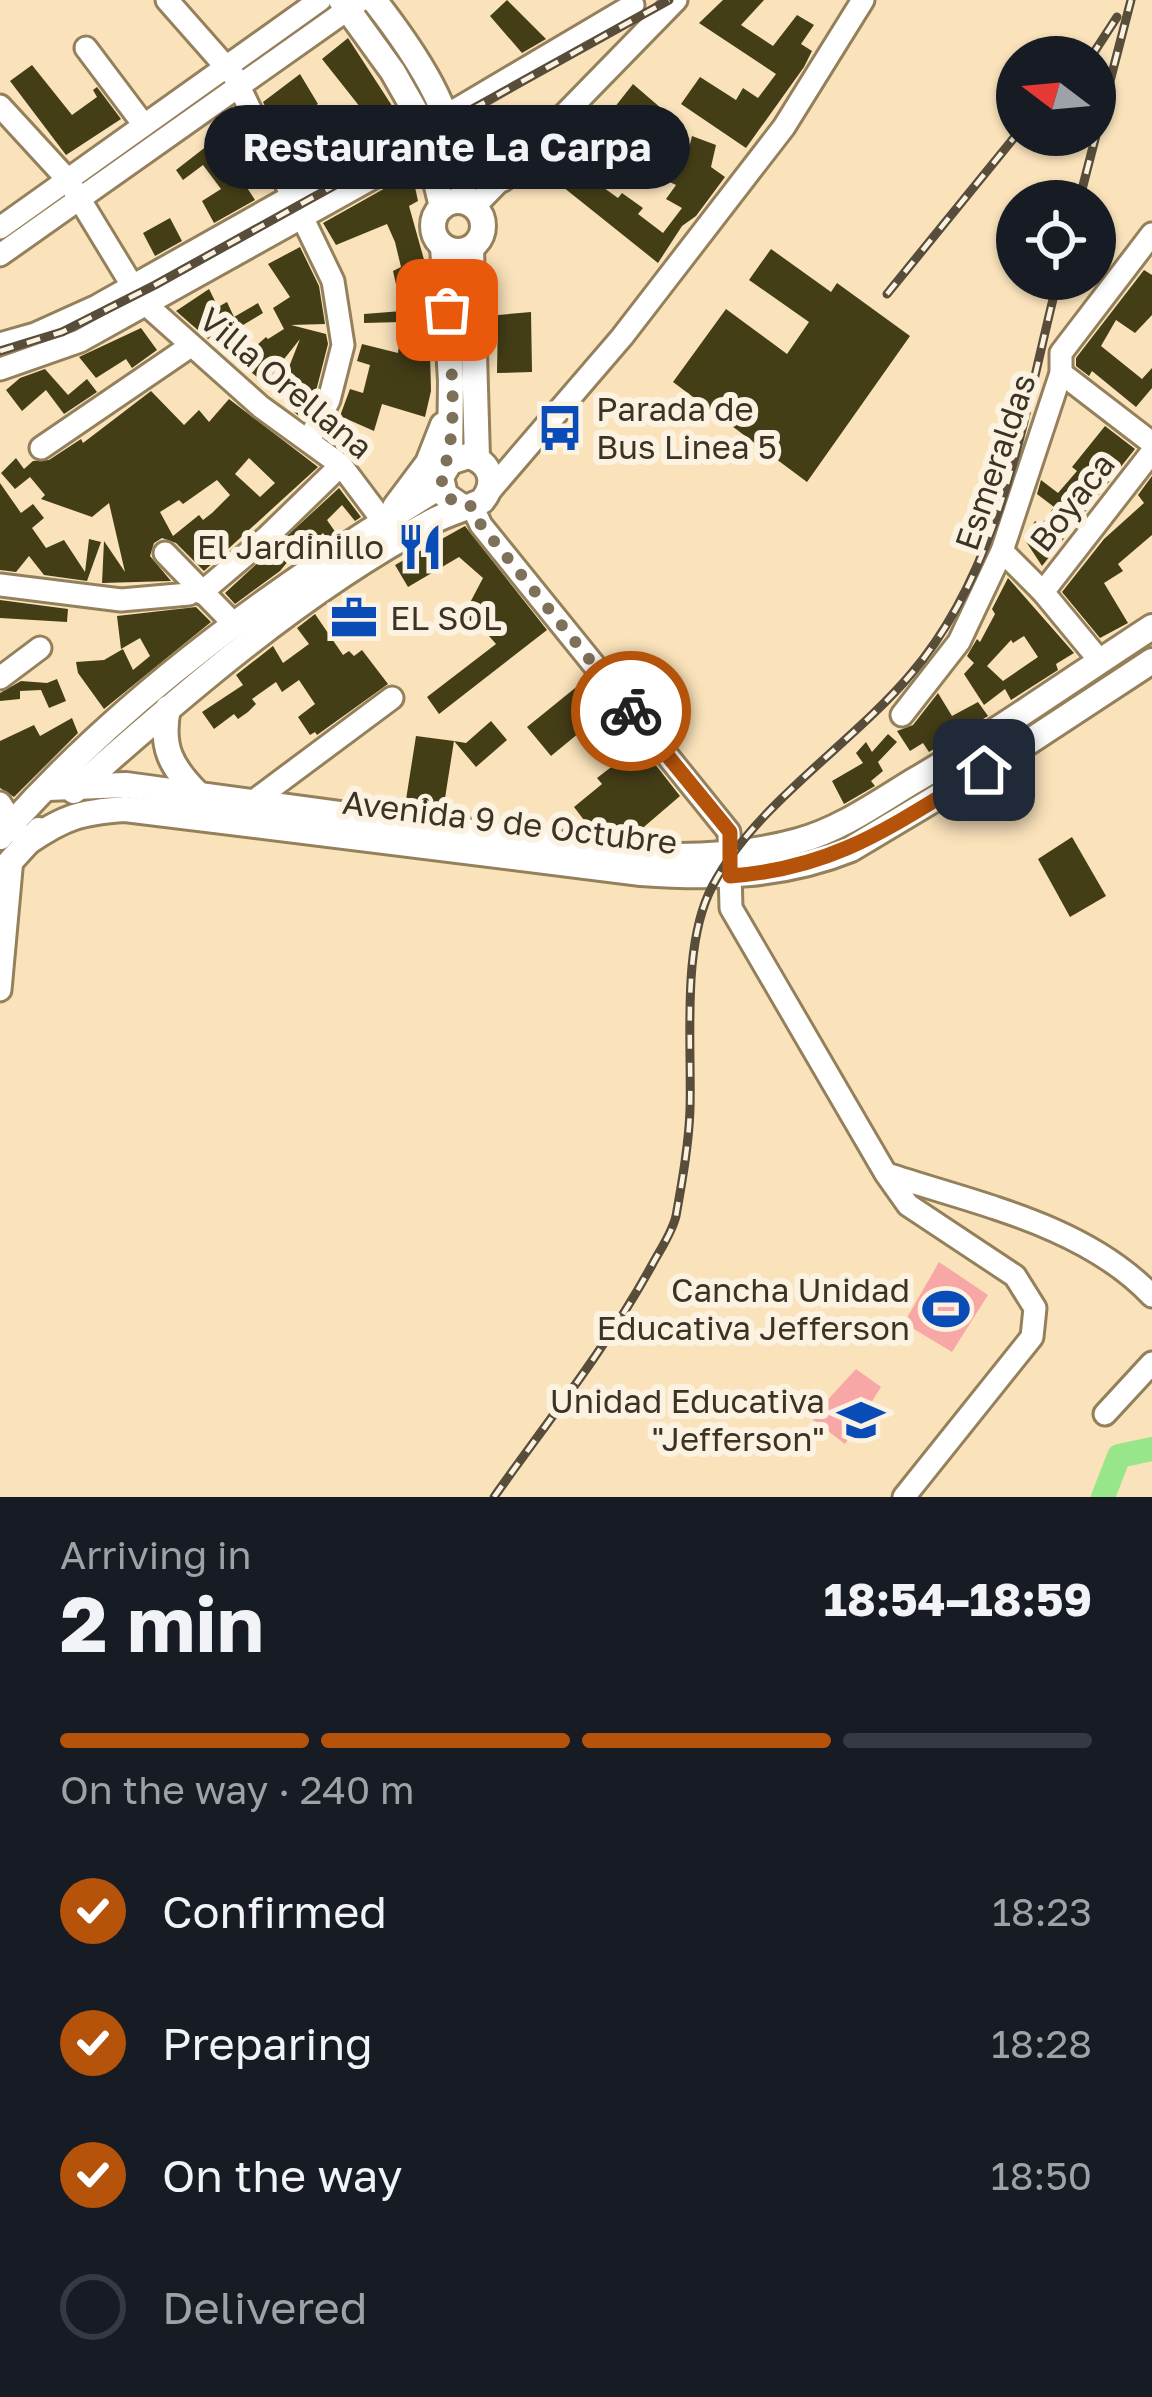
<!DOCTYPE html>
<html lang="en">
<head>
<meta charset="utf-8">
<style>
	:root { --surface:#171b24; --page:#242831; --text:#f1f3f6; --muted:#9ea1a6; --line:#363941; --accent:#b45309 }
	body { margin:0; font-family:"Golos Text",sans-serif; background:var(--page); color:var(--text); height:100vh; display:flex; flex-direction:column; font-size:45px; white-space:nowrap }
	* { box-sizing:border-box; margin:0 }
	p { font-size:39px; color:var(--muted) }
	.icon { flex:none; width:66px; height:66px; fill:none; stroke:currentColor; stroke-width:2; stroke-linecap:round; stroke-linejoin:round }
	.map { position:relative; height:1497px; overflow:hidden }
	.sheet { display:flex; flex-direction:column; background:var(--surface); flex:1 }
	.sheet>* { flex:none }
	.needle { width:78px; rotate:286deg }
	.tools { position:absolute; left:996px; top:36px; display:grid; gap:24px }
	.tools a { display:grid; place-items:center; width:120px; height:120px; border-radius:50%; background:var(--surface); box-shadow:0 3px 9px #0004; font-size:60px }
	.pin { position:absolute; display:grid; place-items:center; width:102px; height:102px; color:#fff; margin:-51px; border-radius:24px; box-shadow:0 6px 18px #0006 }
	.courier { position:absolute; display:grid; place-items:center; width:120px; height:120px; margin:-60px; border:9px solid #b45309; border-radius:50%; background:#fff; color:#222; box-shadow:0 3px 15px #0007 }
	.bubble { position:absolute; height:84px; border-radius:42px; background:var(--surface); box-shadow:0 3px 9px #0004; font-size:39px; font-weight:700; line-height:84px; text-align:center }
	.summary em { font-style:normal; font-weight:700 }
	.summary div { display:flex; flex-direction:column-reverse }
	.summary { display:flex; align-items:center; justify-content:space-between; height:204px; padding:0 60px }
	h1 { font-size:78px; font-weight:700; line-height:90px }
	.bar { display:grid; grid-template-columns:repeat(4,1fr); gap:18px 12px; align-content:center; height:144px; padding:0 60px }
	.bar i { height:15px; border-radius:9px; background:var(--line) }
	.bar .current { background:var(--accent) }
	.bar p { grid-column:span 4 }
	ol { padding:0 60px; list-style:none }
	li { display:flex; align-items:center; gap:36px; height:132px }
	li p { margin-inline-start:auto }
	li .icon { padding:12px; border-radius:50%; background:var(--accent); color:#fff; stroke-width:4 }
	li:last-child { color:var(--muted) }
	li i { width:66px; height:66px; border:6px solid var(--line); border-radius:50% }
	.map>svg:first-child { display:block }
	.green { fill:#f7a7a6 }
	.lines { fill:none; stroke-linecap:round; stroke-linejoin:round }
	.river { stroke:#98e68a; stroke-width:24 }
	.building { fill:#443e17; fill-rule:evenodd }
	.minor-casing { stroke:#95805c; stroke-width:27 }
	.major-casing { stroke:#95805c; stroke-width:30 }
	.minor { stroke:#fff; stroke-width:21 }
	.major { stroke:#fff; stroke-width:24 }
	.rail-casing { stroke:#584d3a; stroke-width:9 }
	.rail { stroke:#fbf2e2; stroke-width:4.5; stroke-dasharray:14; stroke-linecap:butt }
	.done { stroke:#7e7159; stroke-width:12; stroke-dasharray:0 21.6 }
	.route { stroke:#b45309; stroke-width:15 }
	.labels { text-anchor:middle; stroke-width:12; stroke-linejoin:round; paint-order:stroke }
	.street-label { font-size:33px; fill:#3c3324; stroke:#fbf2e2 }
	.poi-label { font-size:33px; fill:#3c3324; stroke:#fbf2e2; text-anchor:end }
</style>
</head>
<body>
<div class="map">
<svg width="1152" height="1497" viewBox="0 0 1152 1497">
	<rect width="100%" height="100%" fill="#fae3bb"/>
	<g class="green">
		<path d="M939,1262L988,1295L952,1352L904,1323Z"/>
		<path d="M856,1369L881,1387L845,1444L811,1418Z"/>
	</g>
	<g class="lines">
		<path class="river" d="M1103,1497L1119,1456L1152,1449"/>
	</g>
	<g class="building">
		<path d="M507,0L546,39L522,53L490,16Z"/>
		<path d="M723,0H764L741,25L773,46L797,15L814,25L801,44L812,51L804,67L746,148L681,104L700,77L736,100L743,88L758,98L776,74L699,23Z"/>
		<path d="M348,38L400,118L337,153L324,131L364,112L322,59Z"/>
		<path d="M32,65L72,115L97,97L93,90L97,87L121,119L66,155L10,81Z"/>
		<path d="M300,74L318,104L293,121L321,163L299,175L263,102Z"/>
		<path d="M633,84L662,109L641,129L633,123L586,175L618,198L622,193L643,208L638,214L663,233L682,208L666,199L676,185L642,169L652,157L669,167L678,144L689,148L692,136L716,145L711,167L725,177L696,216L682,226L658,263L548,175L559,160L603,122Z"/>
		<path d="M242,127L257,157L235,169L255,200L214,223L202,201L221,189L203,165L183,180L176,170L212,142Z"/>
		<path d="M412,173L418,201L409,206L428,274L431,391L425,417L382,404L374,431L340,416L350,389L363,393L370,365L357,361L362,344L398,353L402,322L364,323V314L402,311L393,271L401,267L395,242L387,224L336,245L323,223Z"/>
		<path d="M170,218L182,241L155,256L143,233Z"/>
		<path d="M300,247L319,286L325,324L291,325L326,334L328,344L315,395L303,419L290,409L294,401L278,395L300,339L265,383L238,362L266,337L268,339L284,329L273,308L290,297L268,264Z"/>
		<path d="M771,249L831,292L837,283L910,336L807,482L673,382L726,309L787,354L809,322L749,280Z"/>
		<path d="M1144,270L1152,275V315L1135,333L1116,320L1101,346L1142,379L1152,368V388L1136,407L1092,371L1089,376L1076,366V358Z"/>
		<path d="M209,289L218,307L227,302L234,317L258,303L263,313L218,340L215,334L208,339L176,311Z"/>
		<path d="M531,312L532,372L497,373L498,315Z"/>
		<path d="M141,328L157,350L132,368L126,359L96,378L79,357Z"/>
		<path d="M45,369L68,395L87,379L97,392L64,414L46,390L22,411L6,390L20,378Z"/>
		<path d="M151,391L184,425L199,410L209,422L229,399L318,467L204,571L176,543L162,538L154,543L150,556L171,581L102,583L104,541L125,572L109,503L92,517L41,499L45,495L30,477L15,489L1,473L16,458L24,469L33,461L49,460L81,439L83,443ZM249,458L275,483L260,497L235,474ZM217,480L230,495L212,513L203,520L199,515L173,536L160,512L179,500L183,504Z"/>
		<path d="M1105,426L1135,449L1042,566L1025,540L1035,521L1041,525L1054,507L1037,494L1041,480L1058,493L1077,471L1072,467Z"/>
		<path d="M1152,476V535L1118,564L1123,571L1104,583L1128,623L1100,638L1062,592L1104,539L1144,503L1138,495Z"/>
		<path d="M0,483L21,513L33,504L44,518L32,528L46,548L64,540L85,572L89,539L101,542L87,581L44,575L29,556L16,572L0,570Z"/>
		<path d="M339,488L361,517L355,521L342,505L327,520L336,533L328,539L323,533L301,552L298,549L280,571L235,604L225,593Z"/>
		<path d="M465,526L547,630L439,714L427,697L496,644L489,636L481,615L471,627L463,616L483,578L459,557L408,587L395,565Z"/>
		<path d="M1008,578L1074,653L1056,664L1058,670L1011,700L1005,689L984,705L964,674L974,663L967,656L977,639L980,642L995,614L992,609ZM1024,636L1038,657L1003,681L987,666L1011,640L1013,643Z"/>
		<path d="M0,600L68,609L67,622L0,618Z"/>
		<path d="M196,607L211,622L104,709L78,673L76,662L104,660L123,649L133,670L150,656L140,638L121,649L117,616Z"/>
		<path d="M315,614L343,655L349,651L354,656L362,650L388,684L317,735L315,732L310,735L298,717L315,704L299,680L282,692L276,682L252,699L256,704L248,712L238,719L234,714L214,729L202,712L243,685L236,675L273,646L283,663L309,644L297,628Z"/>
		<path d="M57,679L66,701L49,708L41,690L20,691V699L0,701V693L21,681L47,683Z"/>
		<path d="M585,680L608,709L551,756L527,727Z"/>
		<path d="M938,693L952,716L978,702L988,716L929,752L923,743L910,751L897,731L913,725Z"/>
		<path d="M72,718L78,733L14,797L0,788V741L34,725L40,736Z"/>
		<path d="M491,721L507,740L476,767L454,741L466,743Z"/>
		<path d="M888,734L897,742L878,762L883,771L871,781L875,786L844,804L832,781L863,763L856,753L866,742L872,752Z"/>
		<path d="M416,736L454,741L443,811L405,806Z"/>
		<path d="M640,745L680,796L638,832L633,825L626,832L619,826L611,834L593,832L574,807L602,784L597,778Z"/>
		<path d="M1072,837L1106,896L1070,917L1038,859Z"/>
	</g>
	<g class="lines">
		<defs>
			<g id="minor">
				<path d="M167,0L234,76L333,281L343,345L329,400L309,440"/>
				<path d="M86,48L144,125"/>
				<path d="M0,106L68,180L141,300L261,407L341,465L383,521"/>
				<path d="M447,115L633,5"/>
				<path d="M475,206L676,0"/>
				<path d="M0,228L320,0"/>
				<path d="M0,255L361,0"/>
				<path d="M0,344L35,334L97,306L422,123"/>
				<path d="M0,369L80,341L430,146"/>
				<path d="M1061,373L1152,443"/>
				<path d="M41,448L189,347"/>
				<path d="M488,493L622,337L784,127L863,0"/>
				<path d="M472,506L481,525L729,832L731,908L886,1174L908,1205L1015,1276L1035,1308L1032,1337L904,1497"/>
				<path d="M1002,551L1043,592L1100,661"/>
				<path d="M165,553L233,623"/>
				<path d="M0,585L121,600L189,594L196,588"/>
				<path d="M1043,592L1152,452"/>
				<path d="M201,593L267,537L341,465"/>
				<path d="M0,678L40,648"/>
				<path d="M902,715L959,642L1002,551L1061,373V353L1152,234"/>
				<path d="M0,803L19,833"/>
				<path d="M251,803L392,698"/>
				<path d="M0,990L12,858"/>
				<path d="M887,1174C977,1204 1085,1225 1152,1296"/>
				<path d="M1105,1414L1152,1363"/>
			</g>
			<g id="major">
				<path d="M341,0L393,72L422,123L442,207"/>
				<path d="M374,0C424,64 458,119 465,201"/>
				<path d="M462,169L502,179"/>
				<circle cx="458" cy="226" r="25"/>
				<path d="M443,246L451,381L450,462"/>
				<path d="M471,248L477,458"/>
				<path d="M395,507L428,463L443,425"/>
				<path d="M168,708C160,747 171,767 198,794"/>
				<path d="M47,788L126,785L643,855C695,858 747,855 798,841C839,830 876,804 912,782C995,734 1072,679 1152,627"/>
				<path d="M74,791C182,695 303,590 431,522C448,513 465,509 482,501C497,483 491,462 468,456L450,462L441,477L445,495L461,506"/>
				<path d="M0,837C124,695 281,584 441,486"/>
				<path d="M28,842C64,817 81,812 125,809L641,873C713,878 782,877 851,849L1018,749L1152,661"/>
				<path d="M0,873L39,830"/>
			</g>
		</defs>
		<use href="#minor" class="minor-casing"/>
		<use href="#major" class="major-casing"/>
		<use href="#minor" class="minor"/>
		<use href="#major" class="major"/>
		<defs>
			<g id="rail">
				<path d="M1091,57L1117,17"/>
				<path d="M1079,201L1131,0"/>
				<path d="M887,294L1017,134"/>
				<path d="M0,351L62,332L155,285L669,0"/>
				<path d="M494,1497C548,1421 607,1347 652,1265C660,1250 672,1233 676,1216C682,1182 689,1143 690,1109C692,1043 681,944 713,885C755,805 852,744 911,674C1003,567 1024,412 1058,279"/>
			</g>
		</defs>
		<use href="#rail" class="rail-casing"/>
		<use href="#rail" class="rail"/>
	</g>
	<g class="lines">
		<path class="done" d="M447,310C450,363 461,429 441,477L445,495L461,506H472L481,525L631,711"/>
		<path class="route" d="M631,711L730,832V876C839,868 895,823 984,770"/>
	</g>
	<defs>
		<symbol id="bus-bare" viewBox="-9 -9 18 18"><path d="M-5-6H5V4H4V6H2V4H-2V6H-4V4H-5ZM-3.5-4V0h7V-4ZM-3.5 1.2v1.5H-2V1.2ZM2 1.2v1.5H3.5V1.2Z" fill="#0a4cb7" stroke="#fbf2e2" stroke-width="2.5" paint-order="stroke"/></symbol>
		<symbol id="restaurant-bare" viewBox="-9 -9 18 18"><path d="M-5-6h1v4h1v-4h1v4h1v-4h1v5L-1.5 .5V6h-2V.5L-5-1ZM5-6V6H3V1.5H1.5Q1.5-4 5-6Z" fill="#0a4cb7" stroke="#fbf2e2" stroke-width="2.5" paint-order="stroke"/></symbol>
		<symbol id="office-bare" viewBox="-9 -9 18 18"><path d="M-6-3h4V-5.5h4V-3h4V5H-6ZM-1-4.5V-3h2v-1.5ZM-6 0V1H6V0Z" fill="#0a4cb7" stroke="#fbf2e2" stroke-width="2.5" paint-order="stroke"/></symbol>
		<symbol id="stadium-bare" viewBox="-9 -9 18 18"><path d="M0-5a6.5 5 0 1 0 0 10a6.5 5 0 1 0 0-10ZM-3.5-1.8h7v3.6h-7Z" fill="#0a4cb7" stroke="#fbf2e2" stroke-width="2.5" paint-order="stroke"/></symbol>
		<symbol id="school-bare" viewBox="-9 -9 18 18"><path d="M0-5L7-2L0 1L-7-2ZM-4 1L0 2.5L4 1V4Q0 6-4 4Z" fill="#0a4cb7" stroke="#fbf2e2" stroke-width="2.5" paint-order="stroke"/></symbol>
	</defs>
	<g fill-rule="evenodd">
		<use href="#bus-bare" x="527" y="395" width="66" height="66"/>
		<use href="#restaurant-bare" x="387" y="514" width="66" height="66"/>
		<use href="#office-bare" x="321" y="585" width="66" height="66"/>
		<use href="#stadium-bare" x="913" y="1276" width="66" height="66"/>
		<use href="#school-bare" x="828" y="1387" width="66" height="66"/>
	</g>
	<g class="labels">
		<g class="street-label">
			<text transform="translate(286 383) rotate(40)" y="12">Villa Orellana</text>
			<text transform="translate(995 462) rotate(-71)" y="12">Esmeraldas</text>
			<text transform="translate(1072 502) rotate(-52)" y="12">Boyaca</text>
			<text transform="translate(510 822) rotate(7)" y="12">Avenida 9 de Octubre</text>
		</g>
		<g class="poi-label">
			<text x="596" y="421" text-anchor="start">Parada de<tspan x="596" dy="38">Bus Linea 5</tspan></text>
			<text x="384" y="559">El Jardinillo</text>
			<text x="390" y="630" text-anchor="start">EL SOL</text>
			<text x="910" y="1302">Cancha Unidad<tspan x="910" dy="38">Educativa Jefferson</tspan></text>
			<text x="825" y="1413">Unidad Educativa<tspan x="825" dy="38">"Jefferson"</tspan></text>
		</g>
	</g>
</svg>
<div class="tools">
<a><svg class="needle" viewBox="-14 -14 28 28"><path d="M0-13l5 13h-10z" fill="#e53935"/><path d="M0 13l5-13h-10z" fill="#9ea1a6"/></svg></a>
<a><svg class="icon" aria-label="locate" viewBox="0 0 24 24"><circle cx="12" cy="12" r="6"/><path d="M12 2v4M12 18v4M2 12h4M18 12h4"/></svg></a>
</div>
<div class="pin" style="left:447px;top:310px;background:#ea580c"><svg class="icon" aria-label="bag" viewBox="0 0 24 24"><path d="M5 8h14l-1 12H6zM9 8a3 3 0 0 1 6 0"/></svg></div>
<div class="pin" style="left:984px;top:770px;background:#1f2937"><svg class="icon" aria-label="home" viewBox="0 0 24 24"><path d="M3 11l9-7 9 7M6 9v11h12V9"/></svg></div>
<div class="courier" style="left:631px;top:711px"><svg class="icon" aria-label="bike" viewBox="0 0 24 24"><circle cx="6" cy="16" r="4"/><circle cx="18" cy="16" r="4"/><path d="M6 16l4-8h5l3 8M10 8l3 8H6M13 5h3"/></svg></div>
<div class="bubble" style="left:204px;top:105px;width:486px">Restaurante La Carpa</div>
</div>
<section class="sheet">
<div class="summary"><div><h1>2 min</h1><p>Arriving in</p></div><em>18:54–18:59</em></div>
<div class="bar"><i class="current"></i><i class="current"></i><i class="current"></i><i></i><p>On the way · 240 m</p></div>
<ol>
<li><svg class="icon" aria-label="check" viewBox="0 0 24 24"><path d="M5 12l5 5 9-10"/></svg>Confirmed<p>18:23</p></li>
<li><svg class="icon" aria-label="check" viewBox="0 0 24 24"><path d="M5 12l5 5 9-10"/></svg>Preparing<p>18:28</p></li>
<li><svg class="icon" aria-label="check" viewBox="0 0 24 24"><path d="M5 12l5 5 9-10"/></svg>On the way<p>18:50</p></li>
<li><i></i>Delivered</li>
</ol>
</section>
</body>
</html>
